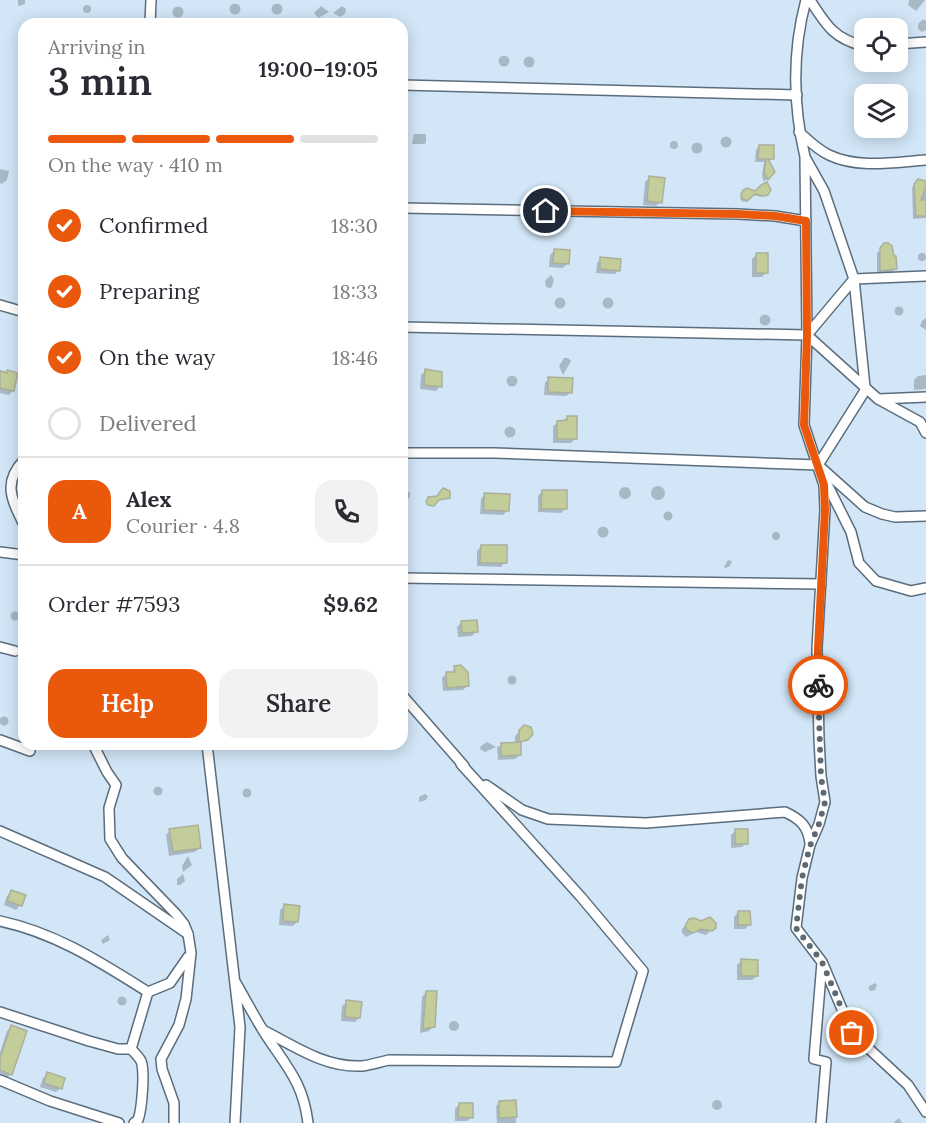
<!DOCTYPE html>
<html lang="en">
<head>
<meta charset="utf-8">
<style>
	:root { --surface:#fff; --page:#f2f2f3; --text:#2b2b33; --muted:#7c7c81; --line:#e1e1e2; --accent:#ea580c }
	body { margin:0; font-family:Lora,serif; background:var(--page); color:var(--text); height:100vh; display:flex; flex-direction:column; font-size:22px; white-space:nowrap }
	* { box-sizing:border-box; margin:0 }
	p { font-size:20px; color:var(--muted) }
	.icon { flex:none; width:33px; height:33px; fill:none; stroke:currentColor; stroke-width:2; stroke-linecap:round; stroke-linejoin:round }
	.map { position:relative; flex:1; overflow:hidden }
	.details { position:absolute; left:18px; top:18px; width:390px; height:732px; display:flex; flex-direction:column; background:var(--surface); border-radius:18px; box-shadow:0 3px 15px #0003 }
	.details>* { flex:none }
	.controls { position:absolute; left:854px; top:18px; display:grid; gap:12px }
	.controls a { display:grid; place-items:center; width:54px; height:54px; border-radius:12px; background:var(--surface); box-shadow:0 3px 15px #0003; font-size:30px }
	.pin { position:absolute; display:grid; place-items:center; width:51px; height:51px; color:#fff; margin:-26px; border:3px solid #fff; border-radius:50%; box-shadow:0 2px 6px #0007 }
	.courier { position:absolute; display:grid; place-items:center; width:60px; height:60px; margin:-30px; border:4px solid #ea580c; border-radius:50%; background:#fff; color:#222; box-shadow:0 2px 8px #0007 }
	.head em { font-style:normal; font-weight:600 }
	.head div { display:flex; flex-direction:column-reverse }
	.head { display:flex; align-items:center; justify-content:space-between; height:102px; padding:0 30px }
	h1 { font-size:39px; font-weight:600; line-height:45px }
	.bar { display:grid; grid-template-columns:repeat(4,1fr); gap:9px 6px; align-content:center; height:72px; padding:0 30px }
	.bar i { height:8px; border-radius:4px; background:var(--line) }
	.bar .selected { background:var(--accent) }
	.bar p { grid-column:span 4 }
	.line { display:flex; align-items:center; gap:15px; padding:0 30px; border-top:2px solid var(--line) }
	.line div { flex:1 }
	.round { display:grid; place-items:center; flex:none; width:63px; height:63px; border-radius:18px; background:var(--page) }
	ol { padding:0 30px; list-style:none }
	li { display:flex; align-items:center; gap:18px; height:66px }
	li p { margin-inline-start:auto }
	li .icon { padding:6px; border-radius:50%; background:var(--accent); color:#fff; stroke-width:4 }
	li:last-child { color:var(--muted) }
	li i { width:33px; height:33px; border:3px solid var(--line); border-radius:50% }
	.primary-button { display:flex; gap:12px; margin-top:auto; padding:12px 30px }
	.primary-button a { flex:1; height:69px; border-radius:18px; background:var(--accent); color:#fff; font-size:24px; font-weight:600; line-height:69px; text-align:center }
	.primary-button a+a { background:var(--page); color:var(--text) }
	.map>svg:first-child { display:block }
	.shadow { fill:#0003 }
	.building { fill:#c2cd99; stroke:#abb09a; stroke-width:1.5 }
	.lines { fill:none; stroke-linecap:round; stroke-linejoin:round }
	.street-casing { stroke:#5b6d7c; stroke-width:12 }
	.street { stroke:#fff; stroke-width:9 }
	.done { stroke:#5d6973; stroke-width:6; stroke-dasharray:0 10.8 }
	.route { stroke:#ea580c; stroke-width:8 }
</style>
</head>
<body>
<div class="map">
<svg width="926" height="1123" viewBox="0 0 926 1123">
	<rect width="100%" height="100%" fill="#d2e6f7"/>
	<g class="shadow">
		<path d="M18,0H25V4L18,6Z"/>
		<path d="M925,0L916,11L908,5L909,0Z"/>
		<circle cx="277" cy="9" r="5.5"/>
		<circle cx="235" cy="9" r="5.5"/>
		<circle cx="87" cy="9" r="4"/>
		<path d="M321,6L329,12L318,18L314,13Z"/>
		<path d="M342,6L346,9L345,14L340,17L333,13Z"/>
		<circle cx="178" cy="12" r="5.5"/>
		<path d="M103,18L114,21L113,24H100Z"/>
		<path d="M923,19L926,21V30L922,32L918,29V24Z"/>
		<circle cx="504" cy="61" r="5.5"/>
		<circle cx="529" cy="62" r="5.5"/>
		<path d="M414,134H426V143L424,144H412Z"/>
		<circle cx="726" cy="142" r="5.5"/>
		<circle cx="674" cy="145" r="4"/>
		<circle cx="697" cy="148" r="5.5"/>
		<path d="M759,146L772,159L768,163L774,172L764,182L762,176L764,162H755L756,150Z"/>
		<path d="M0,169L9,171L7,180L2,184L0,183Z"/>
		<path d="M650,177L660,202L656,206L643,205L645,182Z"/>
		<path d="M917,181L926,184V218L913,219L912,188Z"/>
		<path d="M742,193H755L767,194L761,197L753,195L748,201L743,202L740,199Z"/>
		<path d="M886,245L896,268L892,272L877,273V253Z"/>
		<path d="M555,250L567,264L563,268L549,267L550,255Z"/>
		<circle cx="922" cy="257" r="4"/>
		<path d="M756,255L766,273L762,277H752V259Z"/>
		<path d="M601,259L619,270L615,274L596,273L597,263Z"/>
		<path d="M551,275L554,280L552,286L551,288L546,287L545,281Z"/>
		<circle cx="560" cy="303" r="5.5"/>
		<circle cx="608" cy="303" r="5.5"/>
		<circle cx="899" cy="311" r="4.5"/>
		<circle cx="765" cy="320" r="5.5"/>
		<path d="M926,318V330L920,326L922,321Z"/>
		<path d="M564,358H568L571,361L563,375L559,366Z"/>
		<path d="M0,370L16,374L13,391L9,395L0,393Z"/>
		<path d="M425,371L440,386L436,391L420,389L421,375Z"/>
		<path d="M926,375V389L914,390V380L918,376Z"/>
		<circle cx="512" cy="381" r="5.5"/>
		<path d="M549,379L571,392L566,396L544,395L545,383Z"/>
		<path d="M568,417L575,439L571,443H553V426Z"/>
		<circle cx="510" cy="432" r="5.5"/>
		<circle cx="658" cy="493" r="7"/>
		<circle cx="625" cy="493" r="6"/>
		<circle cx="406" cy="495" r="4"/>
		<path d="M542,491L566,508L561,513L538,512V496Z"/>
		<path d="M485,494L508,510L503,515L480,514L481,499Z"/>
		<circle cx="668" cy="516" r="4.5"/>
		<circle cx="603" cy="532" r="5.5"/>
		<path d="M406,527L408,532L402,536V528Z"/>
		<circle cx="776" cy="536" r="4"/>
		<path d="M481,546L505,562L501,567L477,566V551Z"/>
		<path d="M728,560L732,561L730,566L726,568L724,567Z"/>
		<circle cx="15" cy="616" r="4.5"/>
		<path d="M462,622L477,631L472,636L458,637L457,627Z"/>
		<path d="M455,667L468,685L463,690L443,691L442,678L446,674H451Z"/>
		<circle cx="512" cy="680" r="4.5"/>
		<circle cx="4" cy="721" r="4.5"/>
		<path d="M522,728L530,736L519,744L520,755L515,759L498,760L497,747L502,745L515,744V736Z"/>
		<path d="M487,742L496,747L485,752L480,749L481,746Z"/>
		<circle cx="158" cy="791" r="4.5"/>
		<circle cx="247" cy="793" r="4.5"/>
		<path d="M425,794L428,796L426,800L419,802V797Z"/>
		<path d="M170,831L200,848L195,852L169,856L166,835Z"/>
		<path d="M735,831L746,843L742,847L731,848V835Z"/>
		<path d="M188,856L192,865L183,872L182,866Z"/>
		<path d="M183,874L185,881L180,885H177V879Z"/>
		<path d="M12,891L24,896L20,905L16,910L4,905L7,896Z"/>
		<path d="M285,906L297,922L293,926L279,925L280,910Z"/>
		<path d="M738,912L749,925L745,929H734V917Z"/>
		<path d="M691,920L711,930L706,935L696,932L686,937L682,933V929Z"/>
		<path d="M108,935L110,940L103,944L101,940Z"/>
		<path d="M742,960L757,976L752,980H737V965Z"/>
		<path d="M875,983L877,985L875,990L870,991L868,987Z"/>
		<path d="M426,992L433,1026L429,1031L420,1033L422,997Z"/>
		<circle cx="122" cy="1001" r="4.5"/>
		<path d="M347,1002L359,1018L355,1022L341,1021L342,1006Z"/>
		<circle cx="454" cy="1026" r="5"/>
		<path d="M11,1027V1074L7,1078L0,1076V1053L7,1031Z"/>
		<path d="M47,1074L61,1088L56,1092L40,1087L43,1078Z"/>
		<circle cx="717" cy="1105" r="5"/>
		<path d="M515,1102L516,1123H497L496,1106L499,1103Z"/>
		<path d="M459,1104L472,1117L467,1121H455V1109Z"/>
		<path d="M899,1118L902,1123H893Z"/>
	</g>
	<g class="building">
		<path d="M759,145H774V159H768L775,172L768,180L764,172L766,159H758Z"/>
		<path d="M649,176L665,178L662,203L647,201Z"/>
		<path d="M918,179L926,181V187L921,200H926V216H916L914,184Z"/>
		<path d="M767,182L771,190L768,195L764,196L755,194L747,201L742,198L741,194L743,190L747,188L755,191L761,185Z"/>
		<path d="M884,243H888L892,246L894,256H896L897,269L880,271V248Z"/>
		<path d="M554,249L570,250L569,264L553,263Z"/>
		<rect x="756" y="253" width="12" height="20"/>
		<path d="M600,257L621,259L620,271L600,269Z"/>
		<path d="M425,369L442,372V387L424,385Z"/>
		<path d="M7,370L18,373L14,391L0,388V371L7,373Z"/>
		<path d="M548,377L573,378L572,393L548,392Z"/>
		<path d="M567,416H577V439H557V421L567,420Z"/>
		<path d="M443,488L450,491V498L439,500L434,506L428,505L426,502L428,497L437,496Z"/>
		<path d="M542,490H567V509H541Z"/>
		<path d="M484,493L510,494L509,511L484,510Z"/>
		<path d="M481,545H507V563H480Z"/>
		<path d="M477,620L478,632L462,633L461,621Z"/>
		<path d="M461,665L468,672L469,686L447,688L446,672H455L454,666Z"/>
		<path d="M524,725L531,727L533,734L528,740L519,742V730Z"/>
		<path d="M521,742V755L501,756V743Z"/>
		<path d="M198,825L201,848L173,852L169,829Z"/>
		<rect x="735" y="829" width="13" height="15"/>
		<path d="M11,890L26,895L22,906L7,901Z"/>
		<path d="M284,904L300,906L298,922L283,921Z"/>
		<path d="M738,911H750L751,925H738Z"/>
		<path d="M710,917L716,923V928L712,931L701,929L693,933L687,930L685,926L689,919L694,918L701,921Z"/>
		<path d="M741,959L758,960V976H741Z"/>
		<path d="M426,991H437L435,1027L423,1029Z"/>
		<path d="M346,1000L362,1002L360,1018L345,1017Z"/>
		<path d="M11,1025L27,1031L12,1075L0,1070V1058Z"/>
		<path d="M47,1072L65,1078L62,1089L44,1083Z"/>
		<path d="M516,1100L517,1117L499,1118V1101Z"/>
		<path d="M459,1103H473V1118L458,1117Z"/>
	</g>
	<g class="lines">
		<defs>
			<g id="street">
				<path d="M806,0C792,52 793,105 805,157L807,335L804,425L824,485L825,510L817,648L819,739L821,776L825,802L819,824L810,845L802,878L796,928L822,962L814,1059L826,1062L821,1123"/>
				<path d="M810,0C826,25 834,39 864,46"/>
				<path d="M150,24L151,0"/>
				<path d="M897,44L926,42"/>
				<path d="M402,85L797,95"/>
				<path d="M799,132C808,140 818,150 829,155C858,169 895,162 926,160"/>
				<path d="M806,159L824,191L854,279L865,387"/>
				<path d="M402,208L738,214L775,216L806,221"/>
				<path d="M0,305L24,312"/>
				<path d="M402,327L807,335L878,399L920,422L926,433"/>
				<path d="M807,335L854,279L926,276"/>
				<path d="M879,399L926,397"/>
				<path d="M402,453H494L818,465L865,507L882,514L895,517L926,516"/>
				<path d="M24,460C2,483 12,500 24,525"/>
				<path d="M818,465L866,389"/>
				<path d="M825,480L851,532L859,563L876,581L911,591L926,588"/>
				<path d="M0,552L24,555"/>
				<path d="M402,578L821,584"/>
				<path d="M0,647L15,651"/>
				<path d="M402,695L464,766"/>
				<path d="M0,740L30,751"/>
				<path d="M93,744L107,772L116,785L109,808L110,839L122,858L176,914L184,924L188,934L191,953L186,999L179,1025L161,1059L162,1069L174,1103V1123"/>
				<path d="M207,744L240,1027L235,1123"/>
				<path d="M486,785L522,810L548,819L646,823L785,812C800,819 808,826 810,843"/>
				<path d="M0,831L105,877L188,934"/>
				<path d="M0,921C56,933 100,962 148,992"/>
				<path d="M823,964L852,1033L908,1085L926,1112"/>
				<path d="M236,983C245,999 254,1016 264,1032C285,1065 303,1081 308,1123"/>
				<path d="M0,1012L89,1041L118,1049H131"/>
				<path d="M263,1030C294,1046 325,1068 362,1066C371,1065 380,1062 389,1060L616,1062L643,971L581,897L461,764"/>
				<path d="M0,1080L50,1101L119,1123"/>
				<path d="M134,1123L138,1120C142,1109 145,1071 141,1061C139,1057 134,1052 131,1049L148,992L170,983L188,957"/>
			</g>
		</defs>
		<use href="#street" class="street-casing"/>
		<use href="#street" class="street"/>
	</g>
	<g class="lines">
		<path class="done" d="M818,685L821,777L825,802L819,824L810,846L802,878L796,928L822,962L852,1033"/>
		<path class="route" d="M546,211L738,214L775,216L806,221L807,335L804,425L824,485L825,510L818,648V685"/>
	</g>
</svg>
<div class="controls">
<a><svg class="icon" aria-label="locate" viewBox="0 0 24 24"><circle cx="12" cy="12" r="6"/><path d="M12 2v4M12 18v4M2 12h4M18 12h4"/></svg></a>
<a><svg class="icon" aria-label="layers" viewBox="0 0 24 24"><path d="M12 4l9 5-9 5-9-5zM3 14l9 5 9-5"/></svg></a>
</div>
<div class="pin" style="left:852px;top:1033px;background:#ea580c"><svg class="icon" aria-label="bag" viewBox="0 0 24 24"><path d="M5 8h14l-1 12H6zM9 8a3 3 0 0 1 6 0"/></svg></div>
<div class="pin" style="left:546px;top:211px;background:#1f2937"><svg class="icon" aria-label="home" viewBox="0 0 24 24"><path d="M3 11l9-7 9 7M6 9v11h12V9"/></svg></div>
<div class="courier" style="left:818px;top:685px"><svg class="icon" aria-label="bike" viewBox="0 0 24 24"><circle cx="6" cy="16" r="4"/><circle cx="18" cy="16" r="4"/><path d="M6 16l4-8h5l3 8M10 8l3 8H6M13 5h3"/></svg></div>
<section class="details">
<div class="head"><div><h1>3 min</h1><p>Arriving in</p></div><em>19:00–19:05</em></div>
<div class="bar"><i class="selected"></i><i class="selected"></i><i class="selected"></i><i></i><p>On the way · 410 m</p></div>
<ol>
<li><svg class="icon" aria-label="check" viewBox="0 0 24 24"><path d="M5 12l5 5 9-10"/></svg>Confirmed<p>18:30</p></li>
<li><svg class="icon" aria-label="check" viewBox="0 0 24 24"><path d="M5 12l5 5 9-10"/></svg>Preparing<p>18:33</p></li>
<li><svg class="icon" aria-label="check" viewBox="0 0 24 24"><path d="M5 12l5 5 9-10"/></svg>On the way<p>18:46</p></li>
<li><i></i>Delivered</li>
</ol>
<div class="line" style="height:108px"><b class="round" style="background:var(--accent);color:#fff">A</b><div><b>Alex</b><p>Courier · 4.8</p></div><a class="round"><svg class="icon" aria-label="phone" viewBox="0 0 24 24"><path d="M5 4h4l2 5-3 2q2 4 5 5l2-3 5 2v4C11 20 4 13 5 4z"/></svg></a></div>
<div class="line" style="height:78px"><div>Order #7593</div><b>$9.62</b></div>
<div class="primary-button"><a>Help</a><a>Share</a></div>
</section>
</div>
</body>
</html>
